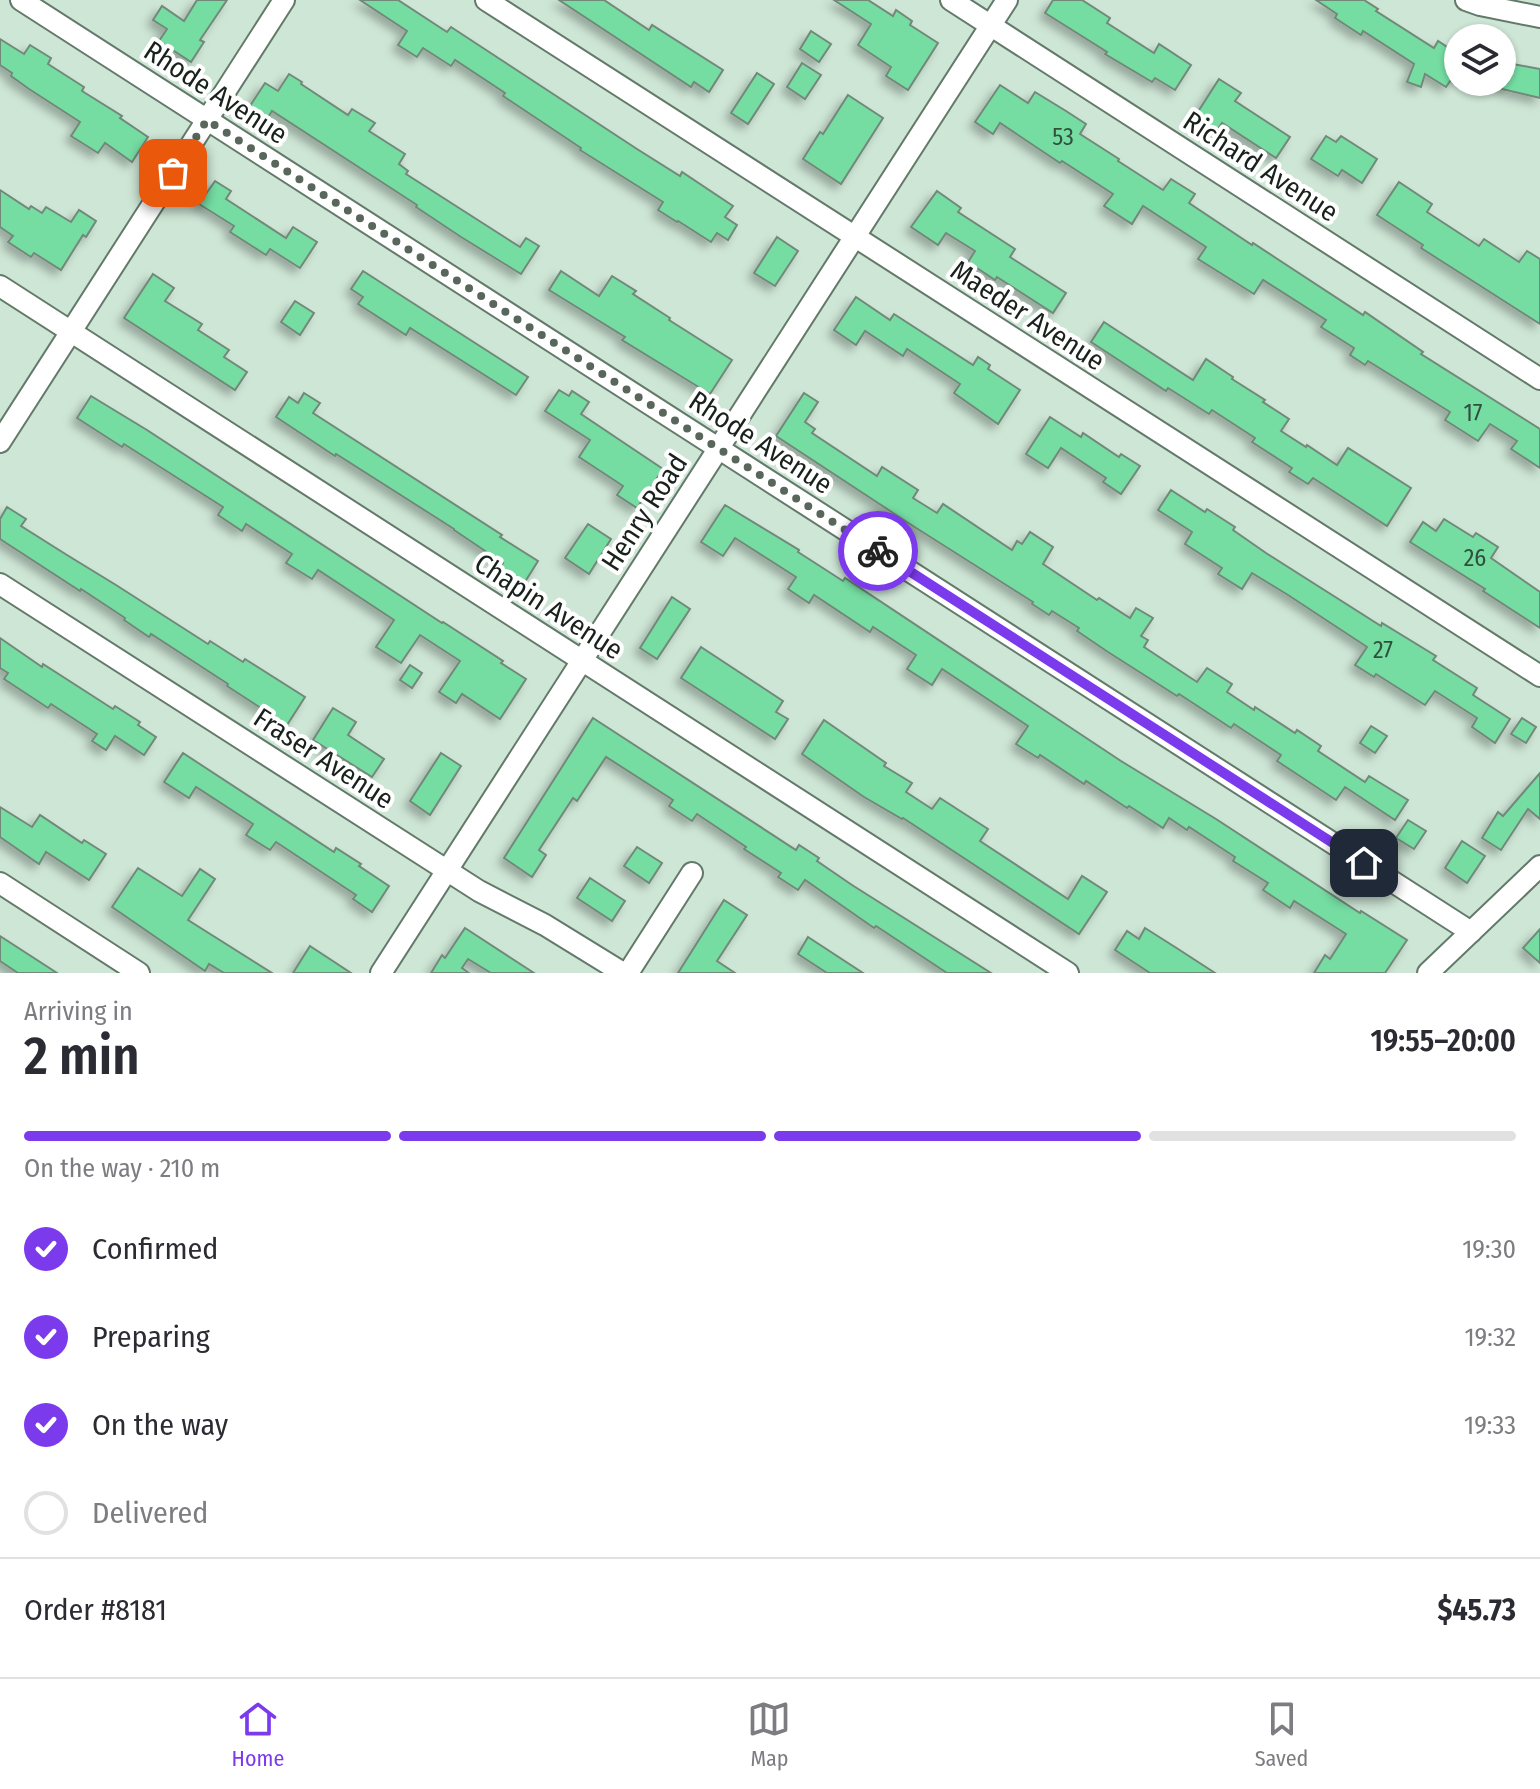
<!DOCTYPE html>
<html lang="en">
<head>
<meta charset="utf-8">
<style>
	:root { --surface:#fff; --page:#f7f7f7; --text:#2b2b33; --muted:#7c7c81; --line:#e1e1e2; --accent:#7c3aed }
	body { margin:0; font-family:"Fira Sans Condensed",sans-serif; background:var(--page); color:var(--text); height:100vh; display:flex; flex-direction:column; font-size:30px; white-space:nowrap }
	* { box-sizing:border-box; margin:0 }
	p { font-size:26px; color:var(--muted) }
	.icon { flex:none; width:44px; height:44px; fill:none; stroke:currentColor; stroke-width:2; stroke-linecap:round; stroke-linejoin:round }
	.map { position:relative; height:973px; overflow:hidden }
	.details { display:flex; flex-direction:column; background:var(--surface); flex:1 }
	.details>* { flex:none }
	.buttons { position:absolute; left:1444px; top:24px; display:grid; gap:16px }
	.buttons a { display:grid; place-items:center; width:72px; height:72px; border-radius:50%; background:var(--surface); box-shadow:0 2px 6px #0004; font-size:40px }
	.pin { position:absolute; display:grid; place-items:center; width:68px; height:68px; color:#fff; margin:-34px; border-radius:16px; box-shadow:0 4px 12px #0006 }
	.courier { position:absolute; display:grid; place-items:center; width:80px; height:80px; margin:-40px; border:6px solid #7c3aed; border-radius:50%; background:#fff; color:#222; box-shadow:0 2px 10px #0007 }
	.headline em { font-style:normal; font-weight:600 }
	.headline div { display:flex; flex-direction:column-reverse }
	.headline { display:flex; align-items:center; justify-content:space-between; height:136px; padding:0 24px }
	h1 { font-size:52px; font-weight:600; line-height:60px }
	.bar { display:grid; grid-template-columns:repeat(4,1fr); gap:12px 8px; align-content:center; height:96px; padding:0 24px }
	.bar i { height:10px; border-radius:6px; background:var(--line) }
	.bar .on { background:var(--accent) }
	.bar p { grid-column:span 4 }
	.line { display:flex; align-items:center; gap:20px; padding:0 24px; border-top:2px solid var(--line) }
	.line div { flex:1 }
	ol { padding:0 24px; list-style:none }
	li { display:flex; align-items:center; gap:24px; height:88px }
	li p { margin-inline-start:auto }
	li .icon { padding:8px; border-radius:50%; background:var(--accent); color:#fff; stroke-width:4 }
	li:last-child { color:var(--muted) }
	li i { width:44px; height:44px; border:4px solid var(--line); border-radius:50% }
	.tab-bar { display:flex; justify-content:space-around; align-items:center; height:112px; border-top:2px solid var(--line); background:var(--surface); font-size:22px; color:var(--muted) }
	.tab-bar a { display:grid; justify-items:center; gap:4px }
	.tab-bar .on { color:var(--accent) }
	.map>svg:first-child { display:block }
	.building { fill:#75dda2; stroke:#72897a; stroke-width:2; filter:url(#shadow) }
	.lines { fill:none; stroke-linecap:round; stroke-linejoin:round }
	.minor-casing { stroke:#63796a; stroke-width:24 }
	.minor { stroke:#fff; stroke-width:20 }
	.done { stroke:#58665c; stroke-width:8; stroke-dasharray:0 14.4 }
	.route { stroke:#7c3aed; stroke-width:10 }
	.labels { text-anchor:middle; stroke-width:8; stroke-linejoin:round; paint-order:stroke }
	.number-label { font-size:24px; fill:#2f503d }
	.street-label { font-size:28px; fill:#18211b; stroke:#fff }
</style>
</head>
<body>
<div class="map">
<svg width="1540" height="973" viewBox="0 0 1540 973">
	<defs>
		<filter id="shadow"><feDropShadow dx="-5.5" dy="5.5" stdDeviation="4" flood-color="#0004"/></filter>
	</defs>
	<rect width="100%" height="100%" fill="#cee6d6"/>
	<g class="building">
		<path d="M197,0H227L200,40L204,42L191,62L159,41L167,29L153,20L162,6L184,21Z"/>
		<path d="M360,0H398L447,32L451,27L637,149L680,176L682,172L733,206L725,217L737,225L728,240L717,233L711,242L678,221L677,222L658,210L663,202L580,150L581,148L503,96L505,93L455,60L451,66L423,48L417,57L398,45L407,31Z"/>
		<path d="M559,0H604L649,30L652,25L723,70L709,92L694,82L691,87Z"/>
		<path d="M834,0H868L893,16L896,10L912,21L910,25L938,43L908,90L886,76L891,67L858,45L871,24Z"/>
		<path d="M1053,0H1082L1110,18L1107,23L1154,53L1159,44L1191,65L1175,90L1155,78L1152,82L1105,54L1107,52L1045,13Z"/>
		<path d="M1316,0H1364L1378,9L1376,11L1434,48L1438,41L1458,54V79L1453,77L1446,87L1425,74L1421,87L1407,82L1414,64L1363,31L1361,35L1335,18L1337,14Z"/>
		<path d="M811,31L831,44L819,62L800,49Z"/>
		<path d="M0,39L24,54L30,45L51,58L48,64L84,87L82,91L122,116L120,118L148,137L132,162L105,143L98,153L71,136L80,122L29,89L11,76L12,73L0,65Z"/>
		<path d="M1502,62L1540,69V98L1502,89Z"/>
		<path d="M802,63L821,75L805,99L787,87Z"/>
		<path d="M757,73L774,84L748,124L731,113Z"/>
		<path d="M289,74L302,82L301,84L348,115L352,109L375,123L369,131L405,154L399,164L408,171L406,174L520,247L526,238L539,246L521,274L461,237L416,207L417,205L272,111L264,124L246,112L265,83L278,91Z"/>
		<path d="M1219,79L1241,93L1235,101L1290,137L1276,158L1222,123L1216,132L1194,118Z"/>
		<path d="M1000,85L1028,103L1035,92L1066,111L1086,124L1080,134L1119,159L1118,161L1163,190L1171,179L1195,194L1189,203L1252,245L1253,243L1363,315L1365,312L1423,352L1421,354L1540,429V468L1511,449L1517,441L1490,424L1478,441L1445,420L1450,412L1368,361L1365,365L1350,355L1354,348L1321,327L1326,320L1263,280L1254,294L1198,259L1206,247L1143,206L1132,224L1104,206L1113,194L1062,161L1060,163L1000,123L993,134L975,122Z"/>
		<path d="M848,95L883,118L841,184L803,159L820,132L823,134Z"/>
		<path d="M1326,136L1336,142L1341,136L1377,159L1362,183L1342,170L1338,176L1311,159Z"/>
		<path d="M215,181L231,191L226,199L286,238L293,227L317,242L300,268L270,249L266,255L230,232L234,226L199,204Z"/>
		<path d="M1399,182L1432,204L1427,212L1479,246L1484,239L1519,262L1527,251L1540,259V324L1421,248L1423,245L1377,215Z"/>
		<path d="M0,190L29,209L31,206L42,213L46,207L71,222L79,210L96,221L86,237L83,235L61,270L34,253L31,257L8,242L13,236L0,227Z"/>
		<path d="M937,191L961,208L958,212L1015,249L1010,257L1066,293L1053,313L997,277L995,280L968,262L975,251L946,233L938,245L911,227Z"/>
		<path d="M777,237L798,251L775,286L754,273Z"/>
		<path d="M363,271L528,377L516,395L410,328L406,335L358,304L363,297L351,289Z"/>
		<path d="M561,271L599,296L612,276L636,291L633,294L670,318L669,320L732,360L710,394L622,340L625,337L549,290Z"/>
		<path d="M153,274L174,288L165,301L202,324L198,330L229,350L224,357L247,372L235,390L124,318Z"/>
		<path d="M856,297L890,320L894,314L973,365L978,357L990,365L988,369L1020,390L998,424L954,393L960,384L907,349L903,356L865,331L856,345L834,330Z"/>
		<path d="M295,301L314,313L300,335L281,322Z"/>
		<path d="M1104,322L1193,380L1206,359L1233,377L1232,379L1265,400L1263,402L1289,419L1281,431L1306,447L1307,445L1337,465L1348,448L1411,488L1387,526L1313,478L1308,484L1289,472L1292,468L1252,442L1255,438L1212,410L1209,414L1168,388L1166,391L1091,342Z"/>
		<path d="M559,390L569,396L572,391L589,402L581,414L663,469L637,508L617,495L623,486L579,457L590,440L545,411Z"/>
		<path d="M304,393L320,403L313,413L502,535L500,537L538,561L523,585L499,569L503,563L454,530V529L336,454L335,456L276,417L289,397L298,403Z"/>
		<path d="M804,393L818,402L805,422L815,429L812,433L877,476L882,467L918,490L913,498L937,513L943,504L1012,550L1017,541L1022,544L1030,532L1053,547L1043,564L1097,600L1099,598L1130,618L1136,608L1153,618L1141,636L1148,640L1144,647L1197,682L1207,668L1232,684L1227,692L1254,710L1255,707L1295,733L1297,730L1321,746L1318,751L1365,782L1369,776L1408,800L1395,820L1345,787L1336,800L1277,761L1281,755L1234,724L1231,728L1179,694L1177,696L1108,652L1077,631L1079,628L1052,611L1049,615L1032,604L1033,602L913,526L776,436Z"/>
		<path d="M91,396L147,430L442,623L443,622L503,661L501,663L526,679L500,719L462,694L456,703L439,692L460,661L420,635L401,663L376,647L394,620L318,570L312,579L286,563L292,554L246,524L242,531L218,515L223,507L124,444L122,447L77,418Z"/>
		<path d="M1050,417L1081,437L1083,433L1119,457L1121,454L1140,466L1121,494L1103,482L1106,478L1061,448L1048,468L1026,454Z"/>
		<path d="M1171,490L1205,512L1207,509L1235,527L1233,530L1266,553L1381,626L1382,623L1436,656L1433,660L1477,688L1473,695L1510,719L1495,743L1472,727L1477,718L1435,691L1425,705L1376,674L1374,677L1355,665L1367,647L1288,595L1252,573L1242,589L1218,574L1222,568L1185,544L1192,532L1158,510Z"/>
		<path d="M725,505L799,550L798,552L843,581L845,578L1121,761L1216,819L1360,913L1361,911L1407,940L1385,973H1314L1325,955L1330,959L1346,934L1294,901L1290,908L1263,890L1268,883L1233,861L1235,857L1189,827L1187,830L1169,818L1163,828L1129,806L1127,808L1086,781L1084,784L1040,755L1038,758L1016,744L1028,726L942,669L932,685L907,669L916,655L873,627L870,632L814,595L809,603L788,589L796,577L735,538L723,556L701,542Z"/>
		<path d="M7,507L26,519L21,526L67,555L116,585L208,644L210,641L243,662L245,659L305,697L287,725L227,686L228,684L151,634L149,637L124,620L125,618L81,589L80,591L0,539V519Z"/>
		<path d="M1444,519L1473,537L1476,533L1498,547L1491,558L1540,592V628L1483,591L1485,589L1410,542L1423,522L1436,531Z"/>
		<path d="M588,524L611,539L589,574L565,558Z"/>
		<path d="M672,597L690,609L657,659L640,648Z"/>
		<path d="M0,638L42,667L43,664L113,709L115,706L140,722L138,725L156,737L144,755L115,736L106,750L92,741L97,734L51,704L48,708L4,679L8,673L0,668Z"/>
		<path d="M701,647L783,701L776,712L788,719L775,739L681,678Z"/>
		<path d="M410,665L422,673L412,688L400,680Z"/>
		<path d="M333,708L356,722L348,735L384,759L372,777L313,740Z"/>
		<path d="M593,718L796,850L799,845L819,858L817,861L852,885L991,973H947L876,926L874,928L805,880L798,890L778,877L781,873L744,849L746,847L697,814L692,821L669,806L673,800L606,757L577,801L573,798L539,850L546,855L532,877L504,858Z"/>
		<path d="M1522,718L1536,727L1526,743L1511,734Z"/>
		<path d="M824,720L886,763L884,766L912,783L906,792L932,809L940,798L988,829L980,841L1068,899L1082,876L1107,892L1079,934L903,818L902,819L864,797L802,754Z"/>
		<path d="M1371,726L1387,736L1375,753L1360,743Z"/>
		<path d="M183,753L334,852L336,848L361,864L359,866L389,886L372,912L353,899L356,895L276,842L270,850L246,835L253,824L196,787L189,798L164,782Z"/>
		<path d="M441,753L461,766L430,815L410,801Z"/>
		<path d="M1540,773V819L1528,809L1501,850L1482,838L1498,812L1503,816Z"/>
		<path d="M0,807L32,827L40,815L82,843L84,840L106,854L89,880L46,852L39,864L0,837Z"/>
		<path d="M1408,820L1426,831L1414,849L1396,838Z"/>
		<path d="M1462,841L1485,856L1467,883L1445,868Z"/>
		<path d="M637,847L662,863L649,883L624,866Z"/>
		<path d="M138,868L182,896L200,869L215,879L188,920L272,973H224L209,964L205,971L112,907Z"/>
		<path d="M590,878L625,901L612,921L577,898Z"/>
		<path d="M724,900L747,915L717,961L735,973H678Z"/>
		<path d="M465,928L534,973H491L468,959L462,968L469,973H431L442,955L445,958Z"/>
		<path d="M1145,928L1175,947L1215,973H1150L1115,950L1127,931L1139,939Z"/>
		<path d="M1540,929V963L1523,948Z"/>
		<path d="M0,936L57,973H18L0,961Z"/>
		<path d="M808,937L863,973H827L798,954Z"/>
		<path d="M310,946L351,973H293Z"/>
	</g>
	<g class="lines">
		<defs>
			<g id="minor">
				<path d="M21,0L1471,932"/>
				<path d="M486,0L1540,676"/>
				<path d="M951,0L1540,379"/>
				<path d="M1466,0L1480,5L1540,17"/>
				<path d="M0,286L1068,973"/>
				<path d="M0,442L284,0"/>
				<path d="M0,584L479,891L545,925L623,973"/>
				<path d="M0,883L139,973"/>
				<path d="M381,973L1007,0"/>
				<path d="M628,973L692,873"/>
				<path d="M1428,973L1540,866"/>
			</g>
		</defs>
		<use href="#minor" class="minor-casing"/>
		<use href="#minor" class="minor"/>
	</g>
	<g class="lines">
		<path class="done" d="M173,173L207,120L878,551"/>
		<path class="route" d="M878,551L1364,863"/>
	</g>
	<g class="labels">
		<g class="number-label">
			<text x="1063" y="145">53</text>
			<text x="1473" y="421">17</text>
			<text x="1475" y="566">26</text>
			<text x="1383" y="658">27</text>
		</g>
		<g class="street-label">
			<text transform="translate(216 92) rotate(33)" y="10">Rhode Avenue</text>
			<text transform="translate(1261 166) rotate(33)" y="10">Richard Avenue</text>
			<text transform="translate(1028 315) rotate(33)" y="10">Maeder Avenue</text>
			<text transform="translate(761 442) rotate(33)" y="10">Rhode Avenue</text>
			<text transform="translate(644 512) rotate(-57)" y="10">Henry Road</text>
			<text transform="translate(549 606) rotate(33)" y="10">Chapin Avenue</text>
			<text transform="translate(324 758) rotate(33)" y="10">Fraser Avenue</text>
		</g>
	</g>
</svg>
<div class="buttons">
<a><svg class="icon" aria-label="layers" viewBox="0 0 24 24"><path d="M12 4l9 5-9 5-9-5zM3 14l9 5 9-5"/></svg></a>
</div>
<div class="pin" style="left:173px;top:173px;background:#ea580c"><svg class="icon" aria-label="bag" viewBox="0 0 24 24"><path d="M5 8h14l-1 12H6zM9 8a3 3 0 0 1 6 0"/></svg></div>
<div class="pin" style="left:1364px;top:863px;background:#1f2937"><svg class="icon" aria-label="home" viewBox="0 0 24 24"><path d="M3 11l9-7 9 7M6 9v11h12V9"/></svg></div>
<div class="courier" style="left:878px;top:551px"><svg class="icon" aria-label="bike" viewBox="0 0 24 24"><circle cx="6" cy="16" r="4"/><circle cx="18" cy="16" r="4"/><path d="M6 16l4-8h5l3 8M10 8l3 8H6M13 5h3"/></svg></div>
</div>
<section class="details">
<div class="headline"><div><h1>2 min</h1><p>Arriving in</p></div><em>19:55–20:00</em></div>
<div class="bar"><i class="on"></i><i class="on"></i><i class="on"></i><i></i><p>On the way · 210 m</p></div>
<ol>
<li><svg class="icon" aria-label="check" viewBox="0 0 24 24"><path d="M5 12l5 5 9-10"/></svg>Confirmed<p>19:30</p></li>
<li><svg class="icon" aria-label="check" viewBox="0 0 24 24"><path d="M5 12l5 5 9-10"/></svg>Preparing<p>19:32</p></li>
<li><svg class="icon" aria-label="check" viewBox="0 0 24 24"><path d="M5 12l5 5 9-10"/></svg>On the way<p>19:33</p></li>
<li><i></i>Delivered</li>
</ol>
<div class="line" style="height:104px"><div>Order #8181</div><b>$45.73</b></div>
</section>
<nav class="tab-bar">
<a class="on"><svg class="icon" aria-label="home" viewBox="0 0 24 24"><path d="M3 11l9-7 9 7M6 9v11h12V9"/></svg>Home</a>
<a><svg class="icon" aria-label="map" viewBox="0 0 24 24"><path d="M3 6l6-2 6 2 6-2v14l-6 2-6-2-6 2zM9 4v14M15 6v14"/></svg>Map</a>
<a><svg class="icon" aria-label="saved" viewBox="0 0 24 24"><path d="M7 4h10v16l-5-4-5 4z"/></svg>Saved</a>
</nav>
</body>
</html>
